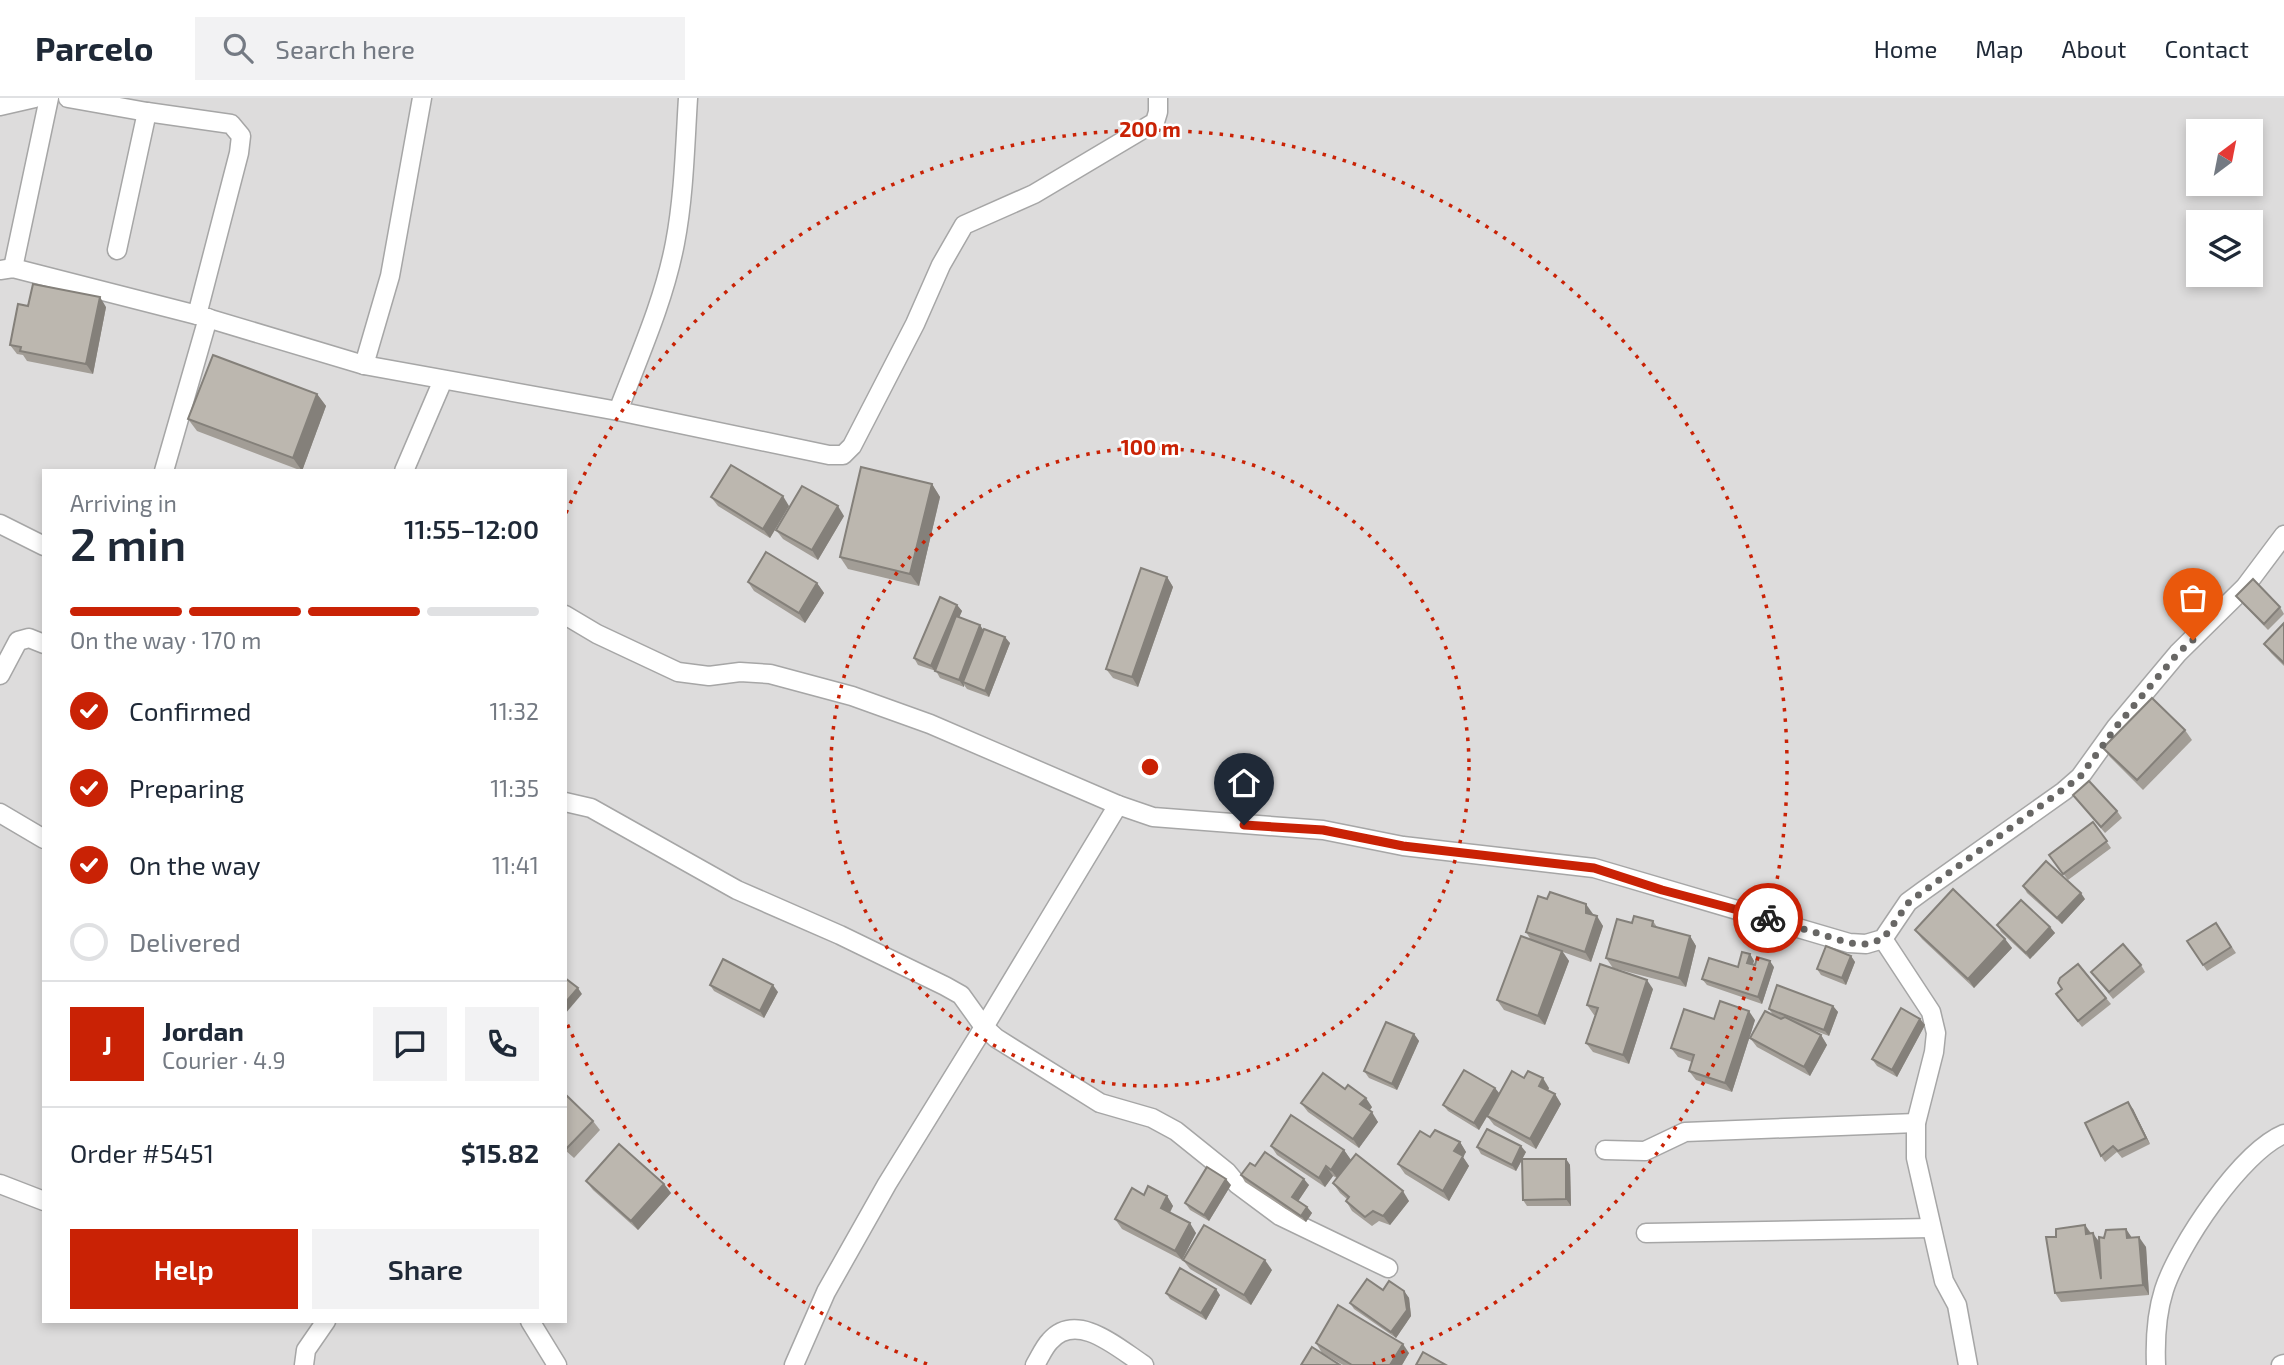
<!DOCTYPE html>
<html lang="en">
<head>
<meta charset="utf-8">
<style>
	:root { --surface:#fff; --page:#f2f2f3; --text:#1f2937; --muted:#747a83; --line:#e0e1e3; --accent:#c92205 }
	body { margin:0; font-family:"Exo 2",sans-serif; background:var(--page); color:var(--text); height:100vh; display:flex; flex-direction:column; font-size:26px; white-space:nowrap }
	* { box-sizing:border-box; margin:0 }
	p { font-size:23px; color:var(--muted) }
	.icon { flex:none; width:38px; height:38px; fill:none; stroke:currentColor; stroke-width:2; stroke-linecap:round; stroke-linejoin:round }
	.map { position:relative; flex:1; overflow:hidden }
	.panel { position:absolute; left:42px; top:371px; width:525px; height:854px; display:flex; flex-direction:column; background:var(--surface); border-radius:0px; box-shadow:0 4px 10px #0003 }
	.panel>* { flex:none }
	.needle { width:46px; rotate:32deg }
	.controls { position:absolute; left:2186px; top:21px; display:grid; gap:14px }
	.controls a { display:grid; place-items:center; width:77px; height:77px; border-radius:0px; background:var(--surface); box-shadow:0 4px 10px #0003; font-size:35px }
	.pin { position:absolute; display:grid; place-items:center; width:60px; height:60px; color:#fff; margin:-72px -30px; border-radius:50% 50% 50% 0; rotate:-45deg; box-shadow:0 0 7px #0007 }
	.pin .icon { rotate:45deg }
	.courier { position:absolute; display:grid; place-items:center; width:70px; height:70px; margin:-35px; border:5px solid #c92205; border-radius:50%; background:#fff; color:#222; box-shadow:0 2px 9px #0007 }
	.headline em { font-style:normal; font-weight:600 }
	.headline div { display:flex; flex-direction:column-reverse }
	.headline { display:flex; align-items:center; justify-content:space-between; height:119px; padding:0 28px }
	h1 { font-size:46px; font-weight:600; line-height:52px }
	.bar { display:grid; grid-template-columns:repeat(4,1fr); gap:10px 7px; align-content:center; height:84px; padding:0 28px }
	.bar i { height:9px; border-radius:5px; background:var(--line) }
	.bar .active { background:var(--accent) }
	.bar p { grid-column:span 4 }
	.line { display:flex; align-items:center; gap:18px; padding:0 28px; border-top:2px solid var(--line) }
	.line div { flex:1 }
	.round { display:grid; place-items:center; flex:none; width:74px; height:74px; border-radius:0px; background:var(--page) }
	ol { padding:0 28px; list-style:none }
	li { display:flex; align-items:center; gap:21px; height:77px }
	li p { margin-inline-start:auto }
	li .icon { padding:7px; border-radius:50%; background:var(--accent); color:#fff; stroke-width:4 }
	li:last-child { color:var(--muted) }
	li i { width:38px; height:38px; border:4px solid var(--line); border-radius:50% }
	.button { display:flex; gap:14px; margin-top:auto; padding:14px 28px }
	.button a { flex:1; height:80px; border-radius:0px; background:var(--accent); color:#fff; font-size:28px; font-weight:600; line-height:80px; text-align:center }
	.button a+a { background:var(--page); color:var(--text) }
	header { display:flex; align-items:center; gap:42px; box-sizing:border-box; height:98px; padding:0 35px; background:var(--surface); border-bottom:2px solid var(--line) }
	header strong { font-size:33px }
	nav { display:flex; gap:38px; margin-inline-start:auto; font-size:24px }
	.search { width:490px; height:63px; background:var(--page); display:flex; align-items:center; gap:18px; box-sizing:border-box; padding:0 24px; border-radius:0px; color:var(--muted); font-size:26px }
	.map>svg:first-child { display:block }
	.residential { fill:#dddcdc; fill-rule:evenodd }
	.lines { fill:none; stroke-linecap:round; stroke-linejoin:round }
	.minor-casing { stroke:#a6a6a6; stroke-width:21 }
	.minor { stroke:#fff; stroke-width:18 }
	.wall { fill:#a29d96 }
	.shaded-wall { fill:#84807a }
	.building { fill:#bcb7af; stroke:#84807a; stroke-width:2 }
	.done { stroke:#686765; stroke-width:7; stroke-dasharray:0 12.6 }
	.route { stroke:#c92205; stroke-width:9 }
	.ring { fill:none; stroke:#c92205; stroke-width:3.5; stroke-dasharray:3.5 7 }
	.centre { fill:#c92205; stroke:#fff; stroke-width:3.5 }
	.ring-label { font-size:21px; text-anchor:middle; font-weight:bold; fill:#c92205; stroke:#fff; stroke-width:5; stroke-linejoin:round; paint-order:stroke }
</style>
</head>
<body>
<header>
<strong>Parcelo</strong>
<div class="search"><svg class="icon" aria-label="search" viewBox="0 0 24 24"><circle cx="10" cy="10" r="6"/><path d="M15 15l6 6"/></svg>Search here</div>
<nav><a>Home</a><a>Map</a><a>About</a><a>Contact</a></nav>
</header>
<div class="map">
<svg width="2284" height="1267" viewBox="0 0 2284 1267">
	<rect width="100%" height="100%" fill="#f0eee6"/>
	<path class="residential" d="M0,0H2284V1267H0ZM2198,33H2250V86H2198ZM2198,124H2250V177H2198ZM44,373H565V1223H44Z"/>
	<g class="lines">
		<defs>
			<g id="minor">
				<path d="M68,0L147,14L231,26L241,38L239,55L197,217"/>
				<path d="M0,8L35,0"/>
				<path d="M117,152L147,14"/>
				<path d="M13,170L49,0"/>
				<path d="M0,172L13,170L197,217L364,267L618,313L829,357H843L852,348L915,226L941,167L964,127L1034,96L1155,24L1158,14V0"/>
				<path d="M364,267L390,178L422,0"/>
				<path d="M618,313C639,258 664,203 675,145C684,98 685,48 688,0"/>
				<path d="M164,373L208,220"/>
				<path d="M404,373L443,282"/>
				<path d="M0,426L44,448"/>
				<path d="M565,517L597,536L678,574L709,578L740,574L770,576L852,598L930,626L1118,707L1153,719L1323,732L1403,748L1594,770L1849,845L1866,846L1883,841L1908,804L1923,793L2064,693L2080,679L2116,629L2178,555L2245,489L2284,437"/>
				<path d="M0,577L18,543L29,540L44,546"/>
				<path d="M565,704L591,710L737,792L840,837L945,888L961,897L984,929L1118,707"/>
				<path d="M0,715L44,741"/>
				<path d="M1883,841L1931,914L1936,935L1934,954L1916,1025V1060L1944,1183L1957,1207L1968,1267"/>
				<path d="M1605,1052L1645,1053L1685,1034L1916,1025"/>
				<path d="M0,1086L44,1103"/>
				<path d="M1646,1135L1931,1130"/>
				<path d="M530,1223L557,1267"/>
				<path d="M304,1267L306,1252L326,1223"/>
				<path d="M794,1267L826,1194L887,1086L984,929L996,940L1100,1005L1152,1020L1176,1033L1227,1074L1237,1086L1280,1118L1388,1170"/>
				<path d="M1035,1267C1040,1259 1044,1249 1050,1243C1077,1212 1119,1251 1144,1267"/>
				<path d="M2156,1267C2155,1241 2156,1217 2164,1192C2178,1148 2241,1054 2284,1036"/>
				<path d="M2281,1267L2284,1266"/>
			</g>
		</defs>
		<use href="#minor" class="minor-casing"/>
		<use href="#minor" class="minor"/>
	</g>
	<g class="wall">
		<path d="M28,208L106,209L93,276L27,263L23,257L17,256L10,247Z"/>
		<path d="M317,296L326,308L302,373L197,333L188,321Z"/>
		<path d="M932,386L940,399L919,488L848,471L840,459Z"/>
		<path d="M711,399L789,408L770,440L718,408Z"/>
		<path d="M844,418L818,462L783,441L776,432Z"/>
		<path d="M1167,479L1173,489L1138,589L1113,580L1106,571Z"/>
		<path d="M748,484L817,485L824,495L805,525L754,493Z"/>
		<path d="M2236,498L2280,509L2284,516L2268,532L2241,504Z"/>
		<path d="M957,507L962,513L959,519L1010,545L989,599L967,591L964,587V589L940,580L936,573L918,567L914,560Z"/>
		<path d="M2284,525V568L2271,555L2264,546Z"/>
		<path d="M2185,632L2192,642L2143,692L2110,659L2103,650Z"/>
		<path d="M2073,697L2117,713L2122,720L2105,735Z"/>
		<path d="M2093,724L2111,750L2068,782L2049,757Z"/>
		<path d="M2023,788L2085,801L2062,826L2027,795Z"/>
		<path d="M1593,816L1603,828L1591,864L1563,854L1569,863L1545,927L1504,912L1497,902L1531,842L1526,834Z"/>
		<path d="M1653,823L1657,829L1690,838L1696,848L1686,889L1613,870L1606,860L1632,825Z"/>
		<path d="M2216,825L2236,855L2207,873L2187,843Z"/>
		<path d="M1997,827L2050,829L2055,835L2030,861L2001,834Z"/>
		<path d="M1915,832L2005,841L2012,850L1974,890L1922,841Z"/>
		<path d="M1750,856L1754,863L1753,866L1774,869L1762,906L1707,887L1702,881L1738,869Z"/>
		<path d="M1851,858L1855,864L1846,887L1821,877L1817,871Z"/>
		<path d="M2141,867L2145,874L2113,901L2091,874Z"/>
		<path d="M710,887L778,894L764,920L714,893Z"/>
		<path d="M1653,891L1629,966L1593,954L1586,945L1595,917H1594L1587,907Z"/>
		<path d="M2062,891L2106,900L2111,906L2082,929L2056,896Z"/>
		<path d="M1833,908L1838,914L1829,938L1805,929L1821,937L1827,947L1810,978L1757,949L1750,940L1773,917L1769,911Z"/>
		<path d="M1714,921L1755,922L1732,994L1696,982L1689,973L1692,964L1678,959L1671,950Z"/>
		<path d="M1920,921L1925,927L1897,979L1877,968L1872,961Z"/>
		<path d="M1414,936L1419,943L1397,992L1369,980L1364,973Z"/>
		<path d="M1524,980L1549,990L1548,993L1555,996L1561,1006L1536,1051L1494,1027L1487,1018L1488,1017L1479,1032L1448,1013L1443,1007L1499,996Z"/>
		<path d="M565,996L593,1023L600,1032L574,1060L565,1052Z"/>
		<path d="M1301,1005L1372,1009L1369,1013L1378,1024L1359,1050L1308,1014Z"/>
		<path d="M2133,1011L2150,1046L2122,1060L2117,1054L2105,1064L2101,1058Z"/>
		<path d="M1430,1039L1460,1044L1466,1054L1463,1059L1469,1068L1449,1103L1405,1076L1398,1066Z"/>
		<path d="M1271,1048L1344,1052L1351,1062L1345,1071L1409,1103L1390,1127L1379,1123L1372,1128L1352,1113L1346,1103L1347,1101L1340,1095L1333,1085L1337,1080L1333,1078L1325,1089L1277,1057Z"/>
		<path d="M1477,1049L1526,1054L1522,1061H1566L1570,1067L1571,1108H1527L1523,1102L1522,1062L1516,1073L1481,1056Z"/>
		<path d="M1255,1068L1309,1087L1298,1103L1307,1109L1312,1115L1306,1124L1245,1084L1241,1077Z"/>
		<path d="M586,1083L664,1086L671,1095L638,1132L593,1092Z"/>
		<path d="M1231,1087L1209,1123L1190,1112L1185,1105Z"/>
		<path d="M1144,1097L1167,1098L1173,1108L1170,1115L1196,1135L1182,1162L1122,1131L1115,1121Z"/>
		<path d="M2085,1127L2091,1135L2099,1143L2126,1131L2132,1140L2146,1149L2149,1197L2061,1204L2055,1195L2056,1139Z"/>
		<path d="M1183,1162L1272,1172L1251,1207L1190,1171Z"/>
		<path d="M1383,1192L1404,1193L1409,1200L1411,1218L1396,1240L1354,1211L1350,1205Z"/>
		<path d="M1166,1195L1220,1197L1206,1222L1170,1201Z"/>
		<path d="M1316,1245L1409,1255L1402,1267H1343L1322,1255Z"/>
	</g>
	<g class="shaded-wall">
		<path d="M100,199L106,209L93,276L86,266Z"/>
		<path d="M317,296L326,308L302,373L293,360Z"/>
		<path d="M932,386L940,399L919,488L910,476Z"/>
		<path d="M783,398L789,408L770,440L763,431Z"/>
		<path d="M838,408L844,418L818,462L812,452Z"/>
		<path d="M1167,479L1173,489L1138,589L1132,579Z"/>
		<path d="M817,485L824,495L805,525L799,515Z"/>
		<path d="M957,507L962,513L935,574L931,568Z"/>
		<path d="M980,527L984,533L963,584L964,587V589L959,582Z"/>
		<path d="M1005,539L1010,545L989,599L985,593Z"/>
		<path d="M2081,795L2085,801L2062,826L2057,820Z"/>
		<path d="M1586,806L1593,816V824L1586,815Z"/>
		<path d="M1597,818L1603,828L1591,864L1585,854Z"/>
		<path d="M2050,829L2055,835L2030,861L2026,855Z"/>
		<path d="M1690,838L1696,848L1686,889L1679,880Z"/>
		<path d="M2005,841L2012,850L1974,890L1968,881Z"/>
		<path d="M1562,853L1569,863L1545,927L1538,918Z"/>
		<path d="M1750,856L1754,863L1751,871L1747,865Z"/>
		<path d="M1851,858L1855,864L1846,887L1842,880Z"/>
		<path d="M1770,863L1774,869L1762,906L1758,899Z"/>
		<path d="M1647,882L1653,891L1629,966L1623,957Z"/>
		<path d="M773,887L778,894L764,920L760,913Z"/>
		<path d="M578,890L582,896L565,916V905Z"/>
		<path d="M1833,908L1838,914L1829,938L1824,932Z"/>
		<path d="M1749,913L1755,922L1732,994L1725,985Z"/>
		<path d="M1920,921L1925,927L1897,979L1892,972Z"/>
		<path d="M1414,936L1419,943L1397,992L1392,986Z"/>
		<path d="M1821,937L1827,947L1810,978L1804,969Z"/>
		<path d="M1543,980L1549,990L1545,997L1539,988Z"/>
		<path d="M1495,990L1500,996L1479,1032L1474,1025Z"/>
		<path d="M1555,996L1561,1006L1536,1051L1530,1041Z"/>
		<path d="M1366,1000L1372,1009L1367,1016L1360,1006Z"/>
		<path d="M2128,1004L2133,1011L2150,1046L2146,1040Z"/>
		<path d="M1372,1014L1378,1024L1359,1050L1353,1041Z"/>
		<path d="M1460,1044L1466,1054L1463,1059L1469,1068L1449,1103L1443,1093L1454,1053Z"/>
		<path d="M1521,1048L1526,1054L1516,1073L1512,1067Z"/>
		<path d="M1344,1052L1351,1062L1338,1081L1331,1072Z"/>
		<path d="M1566,1061L1570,1067L1571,1108L1566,1101Z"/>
		<path d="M1326,1068L1333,1078L1325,1089L1319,1080Z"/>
		<path d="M1226,1081L1231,1087L1209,1123L1204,1117Z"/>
		<path d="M1304,1081L1309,1087L1297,1105L1292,1099Z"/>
		<path d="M664,1086L671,1095L638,1132L631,1123Z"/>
		<path d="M1403,1093L1409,1103L1390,1127L1383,1118Z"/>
		<path d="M1167,1098L1173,1108L1167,1119L1161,1110Z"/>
		<path d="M1307,1109L1312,1115L1306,1124L1301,1118Z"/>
		<path d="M1190,1125L1196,1135L1182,1162L1175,1153Z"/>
		<path d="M2085,1127L2091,1136H2086Z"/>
		<path d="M2126,1131L2132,1140H2127Z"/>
		<path d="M2093,1135L2099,1144L2101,1181Z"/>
		<path d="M2139,1139L2146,1149L2149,1197L2143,1187Z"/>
		<path d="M1265,1162L1272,1172L1251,1207L1244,1197Z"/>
		<path d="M1216,1191L1220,1197L1206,1222L1201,1215Z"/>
		<path d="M1404,1193L1409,1200L1411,1218L1396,1240L1391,1234Z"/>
		<path d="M1403,1246L1409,1255L1402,1267H1390Z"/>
	</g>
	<g class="building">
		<path d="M33,186L100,199L86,266L20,253L21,249L10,247L18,206L28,208Z"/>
		<path d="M213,257L317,296L293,360L188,321Z"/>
		<path d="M731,367L783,398L763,431L711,399Z"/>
		<path d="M861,369L932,386L910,476L840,459Z"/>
		<path d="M802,388L838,408L812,452L776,432Z"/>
		<path d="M766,454L817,485L799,515L748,484Z"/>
		<path d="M1141,470L1167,479L1132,579L1106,571Z"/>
		<path d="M2253,481L2280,509L2264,526L2236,498Z"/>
		<path d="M940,499L957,507L931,568L914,560Z"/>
		<path d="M956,518L980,527L959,582L935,573Z"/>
		<path d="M2284,525V565L2264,546Z"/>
		<path d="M984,531L1005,539L985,593L963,584Z"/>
		<path d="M2152,600L2185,632L2137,682L2103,650Z"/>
		<path d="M2089,683L2117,713L2101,729L2073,697Z"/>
		<path d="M2093,724L2107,743L2063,776L2049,757Z"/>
		<path d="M2046,763L2081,795L2057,820L2023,788Z"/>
		<path d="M1953,791L2005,841L1968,881L1915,832Z"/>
		<path d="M1550,794L1586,806V815L1597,818L1585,854L1526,834L1538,798L1547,801Z"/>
		<path d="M2021,802L2050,829L2026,855L1997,827Z"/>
		<path d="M1634,818L1653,823L1652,828L1690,838L1679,880L1606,860L1617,821L1632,825Z"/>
		<path d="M2216,825L2231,849L2203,867L2187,843Z"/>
		<path d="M1521,838L1562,853L1538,918L1497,902Z"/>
		<path d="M2123,846L2141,867L2109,894L2091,874Z"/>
		<path d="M1826,848L1851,858L1842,880L1817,871Z"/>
		<path d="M1742,854L1750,856L1747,865L1755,867L1757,859L1770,863L1758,899L1702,881L1709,860L1738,869Z"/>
		<path d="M723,861L773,887L760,913L710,887Z"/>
		<path d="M1600,866L1647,882L1623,957L1586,945L1598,910L1587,907Z"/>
		<path d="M2078,866L2106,900L2078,923L2056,896L2062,891L2058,885L2060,880Z"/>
		<path d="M565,880L578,890L565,905Z"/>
		<path d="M1777,887L1833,908L1824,932L1769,911Z"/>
		<path d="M1720,903L1749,913L1725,985L1689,973L1694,957L1671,950L1684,911L1714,921Z"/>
		<path d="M1901,910L1920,921L1892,972L1872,961Z"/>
		<path d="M1765,913L1781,921L1785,919L1821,937L1804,969L1750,940Z"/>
		<path d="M1386,924L1414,936L1392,986L1364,973Z"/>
		<path d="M1464,972L1495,990L1474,1025L1443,1007Z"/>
		<path d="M1512,973L1524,980L1528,973L1543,980L1539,988L1555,996L1530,1041L1487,1018Z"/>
		<path d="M1323,975L1345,991L1348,987L1366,1000L1360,1006L1372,1014L1353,1041L1301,1005Z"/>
		<path d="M565,996L593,1023L567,1050L565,1048Z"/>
		<path d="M2128,1004L2146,1040L2118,1053L2113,1048L2101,1058L2085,1025Z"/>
		<path d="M1291,1017L1344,1052L1331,1072L1326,1068L1319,1080L1271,1048Z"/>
		<path d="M1487,1031L1521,1048L1512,1067L1477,1049Z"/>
		<path d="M1435,1032L1460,1044L1454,1053L1463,1058L1443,1093L1398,1066L1420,1033L1430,1039Z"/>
		<path d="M619,1046L664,1086L631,1123L586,1083Z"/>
		<path d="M1265,1054L1304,1081L1292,1099L1307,1109L1301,1118L1241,1077L1250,1065L1255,1068Z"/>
		<path d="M1356,1056L1403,1093L1383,1118L1373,1113L1365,1119L1346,1103L1349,1099L1333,1085Z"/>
		<path d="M1522,1061H1566V1101L1523,1102Z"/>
		<path d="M1207,1069L1226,1081L1204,1117L1185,1105Z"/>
		<path d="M1148,1088L1167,1098L1161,1110L1190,1125L1175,1153L1115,1121L1132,1090L1144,1097Z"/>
		<path d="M1204,1127L1265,1162L1244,1197L1183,1162Z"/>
		<path d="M2085,1127L2086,1136L2093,1135L2101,1181L2099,1139L2104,1140L2106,1132L2126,1131L2127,1140L2139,1139L2143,1187L2055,1195L2046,1139H2056V1131Z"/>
		<path d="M1180,1170L1216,1191L1201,1215L1166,1195Z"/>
		<path d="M1367,1181L1383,1192L1389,1183L1404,1193L1407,1212L1391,1234L1350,1205Z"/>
		<path d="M1338,1207L1403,1246L1390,1267H1352L1316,1245Z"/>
		<path d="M1312,1249L1340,1267H1301Z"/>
		<path d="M1423,1254L1446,1267H1416Z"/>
	</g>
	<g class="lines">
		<path class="done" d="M1768,820L1849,845L1866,846L1883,841L1909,804L2080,679L2116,629L2178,555L2193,542"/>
		<path class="route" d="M1244,727L1323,732L1403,748L1594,770L1662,792L1768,820"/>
	</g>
	<g class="ring">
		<circle cx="1150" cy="669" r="319"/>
		<path d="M927 1266A637 637 0 0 1 566 923M566 415A637 637 0 1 1 1373 1266"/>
	</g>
	<circle cx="1150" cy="669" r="10" class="centre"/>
	<g class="ring-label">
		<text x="1150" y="39">200 m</text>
		<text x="1150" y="357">100 m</text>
	</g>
</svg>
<div class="controls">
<a><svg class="needle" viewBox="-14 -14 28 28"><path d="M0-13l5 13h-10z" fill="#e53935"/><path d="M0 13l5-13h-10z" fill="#747a83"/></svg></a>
<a><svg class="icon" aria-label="layers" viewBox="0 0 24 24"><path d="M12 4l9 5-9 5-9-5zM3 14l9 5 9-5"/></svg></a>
</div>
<div class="pin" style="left:2193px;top:542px;background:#ea580c"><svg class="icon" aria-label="bag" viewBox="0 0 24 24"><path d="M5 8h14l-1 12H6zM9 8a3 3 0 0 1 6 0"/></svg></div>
<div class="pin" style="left:1244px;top:727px;background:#1f2937"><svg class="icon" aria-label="home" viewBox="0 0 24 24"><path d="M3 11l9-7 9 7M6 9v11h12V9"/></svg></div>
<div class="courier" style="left:1768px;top:820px"><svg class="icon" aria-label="bike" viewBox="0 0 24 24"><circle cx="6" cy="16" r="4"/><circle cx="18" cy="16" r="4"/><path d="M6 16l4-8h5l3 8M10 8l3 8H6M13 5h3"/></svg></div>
<section class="panel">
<div class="headline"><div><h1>2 min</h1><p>Arriving in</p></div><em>11:55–12:00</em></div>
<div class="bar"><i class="active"></i><i class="active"></i><i class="active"></i><i></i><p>On the way · 170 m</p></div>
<ol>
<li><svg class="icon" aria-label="check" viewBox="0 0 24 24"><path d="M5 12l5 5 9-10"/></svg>Confirmed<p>11:32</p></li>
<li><svg class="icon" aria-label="check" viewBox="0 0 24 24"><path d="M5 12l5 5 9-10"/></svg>Preparing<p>11:35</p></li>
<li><svg class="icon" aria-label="check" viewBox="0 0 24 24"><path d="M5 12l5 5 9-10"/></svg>On the way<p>11:41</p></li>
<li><i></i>Delivered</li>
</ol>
<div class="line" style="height:126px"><b class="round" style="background:var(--accent);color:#fff">J</b><div><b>Jordan</b><p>Courier · 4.9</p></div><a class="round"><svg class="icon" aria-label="chat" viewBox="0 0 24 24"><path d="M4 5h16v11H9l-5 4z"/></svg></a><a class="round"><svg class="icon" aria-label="phone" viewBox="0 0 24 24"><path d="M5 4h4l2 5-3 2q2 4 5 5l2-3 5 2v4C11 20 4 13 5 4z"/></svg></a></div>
<div class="line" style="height:91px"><div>Order #5451</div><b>$15.82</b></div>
<div class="button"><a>Help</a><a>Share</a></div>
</section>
</div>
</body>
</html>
